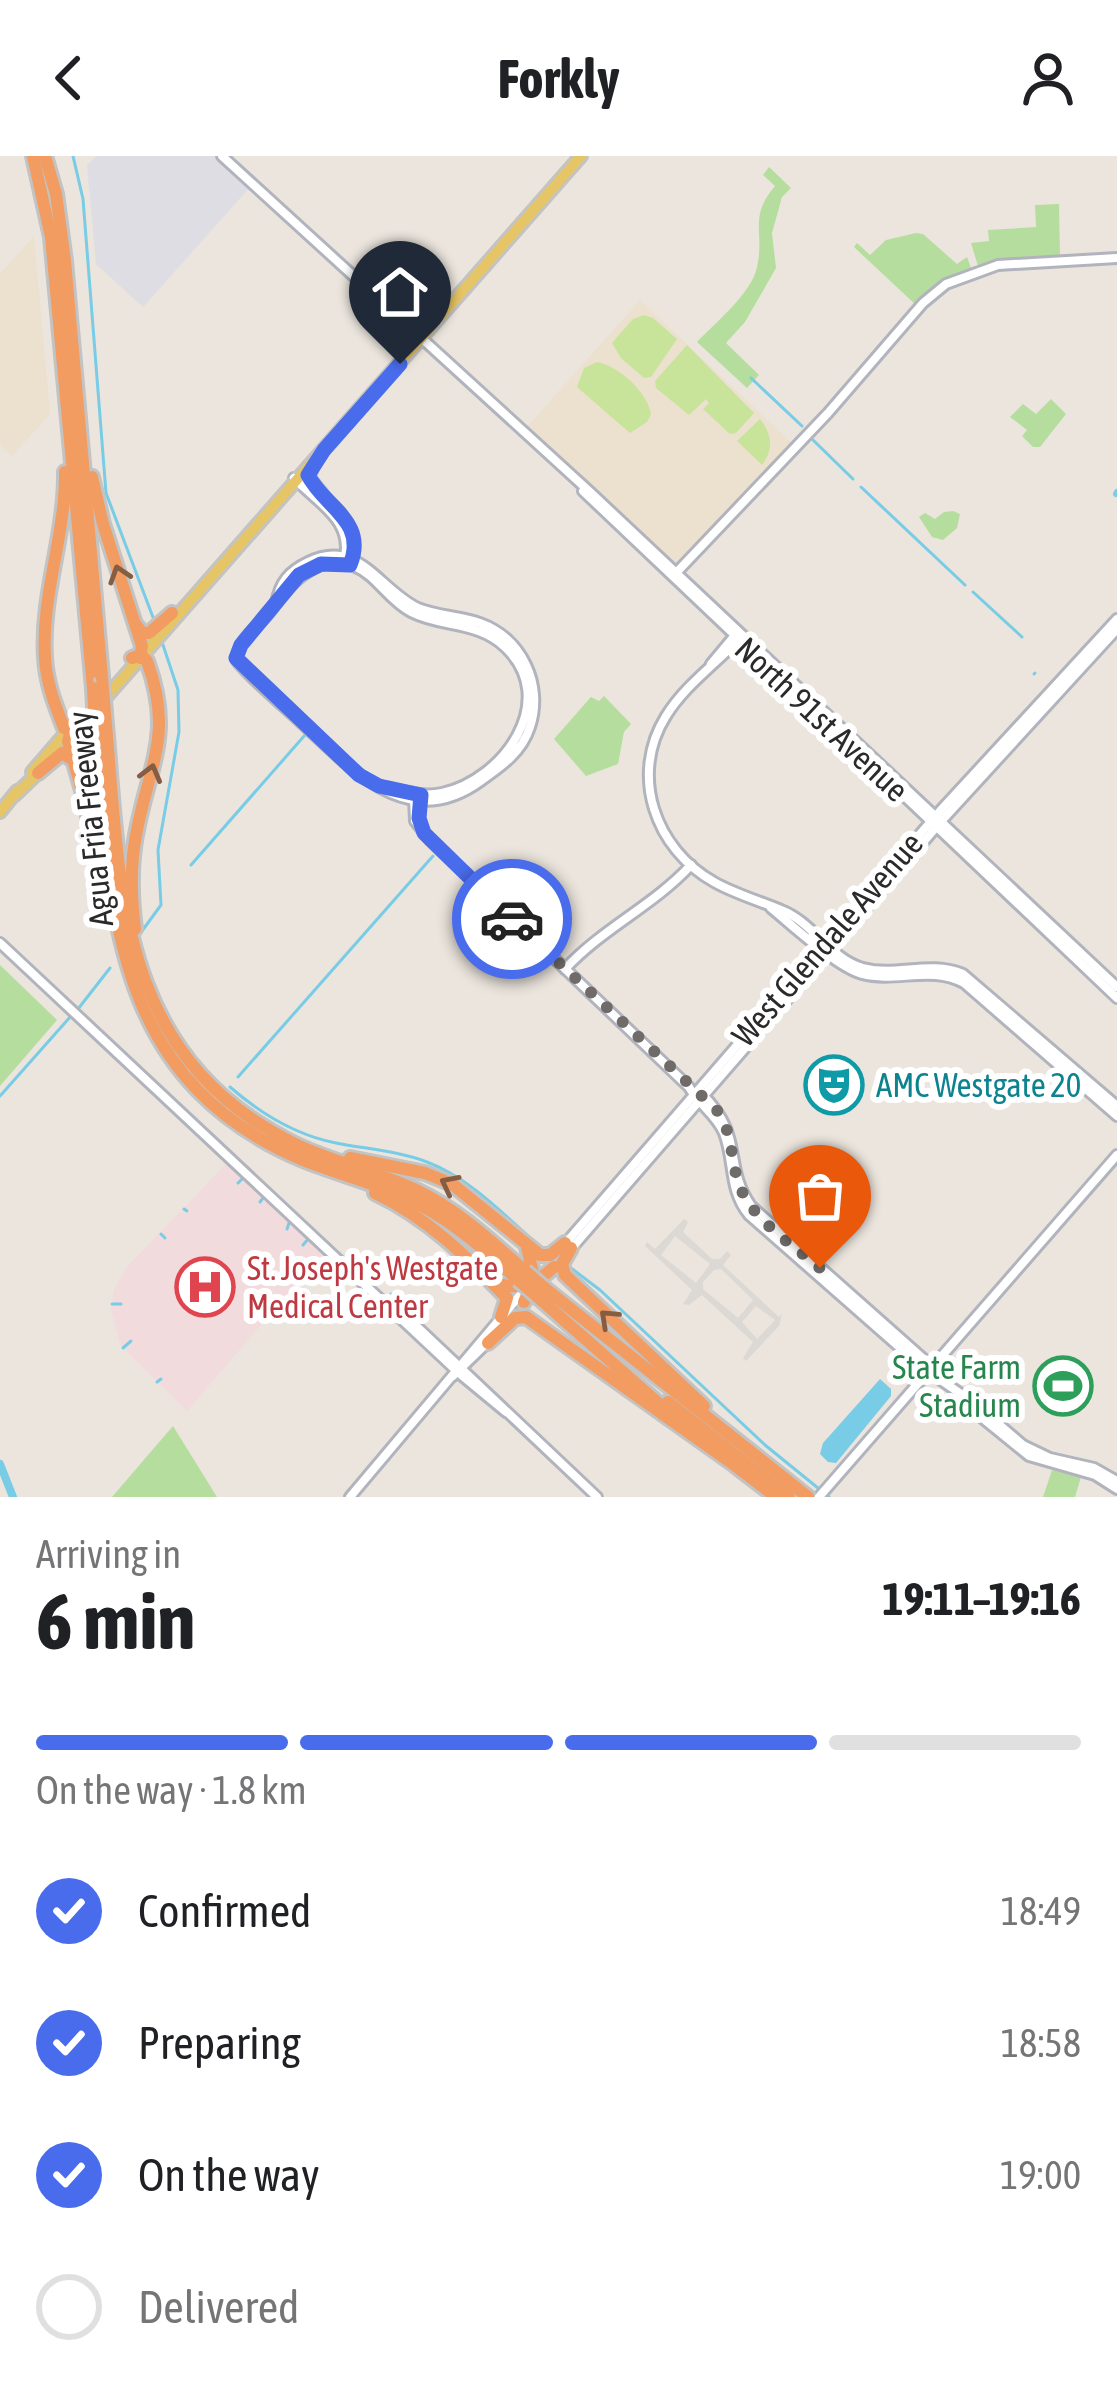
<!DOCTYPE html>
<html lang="en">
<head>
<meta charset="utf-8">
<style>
	:root { --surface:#fff; --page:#f6f6f6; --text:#202124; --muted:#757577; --line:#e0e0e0; --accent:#496cec }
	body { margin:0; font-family:"Asap Condensed",sans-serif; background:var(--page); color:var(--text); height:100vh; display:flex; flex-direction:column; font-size:45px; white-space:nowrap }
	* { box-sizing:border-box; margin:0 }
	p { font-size:39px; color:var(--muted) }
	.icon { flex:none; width:66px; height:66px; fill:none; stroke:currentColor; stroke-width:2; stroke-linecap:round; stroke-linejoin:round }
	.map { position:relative; height:1341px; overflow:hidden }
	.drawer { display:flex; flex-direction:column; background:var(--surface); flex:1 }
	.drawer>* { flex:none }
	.pin { position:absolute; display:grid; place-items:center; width:102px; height:102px; color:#fff; margin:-123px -51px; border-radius:50% 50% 50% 0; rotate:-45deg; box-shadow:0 0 12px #0007 }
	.pin .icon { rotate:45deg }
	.courier { position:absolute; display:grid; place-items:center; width:120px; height:120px; margin:-60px; border:9px solid #496cec; border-radius:50%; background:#fff; color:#222; box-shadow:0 3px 15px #0007 }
	.head em { font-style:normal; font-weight:700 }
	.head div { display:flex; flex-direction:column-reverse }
	.head { display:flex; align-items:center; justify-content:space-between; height:204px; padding:0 36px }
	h1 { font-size:78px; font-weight:700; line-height:90px }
	.bar { display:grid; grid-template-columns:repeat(4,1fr); gap:18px 12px; align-content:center; height:144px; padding:0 36px }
	.bar i { height:15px; border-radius:9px; background:var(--line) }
	.bar .active { background:var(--accent) }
	.bar p { grid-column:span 4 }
	ol { padding:0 36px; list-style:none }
	li { display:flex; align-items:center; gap:36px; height:132px }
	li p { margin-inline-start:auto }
	li .icon { padding:12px; border-radius:50%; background:var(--accent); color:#fff; stroke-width:4 }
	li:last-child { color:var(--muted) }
	li i { width:66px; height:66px; border:6px solid var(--line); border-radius:50% }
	header { display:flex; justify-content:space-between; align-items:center; height:156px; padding:0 36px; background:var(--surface); font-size:54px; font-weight:700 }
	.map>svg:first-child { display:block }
	.industrial { fill:#dfdde4 }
	.education { fill:#ece1ce }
	.medical { fill:#f1dbdd }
	.green { fill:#b5de9e }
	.pitch { fill:#c7e49a }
	.plaza { fill:#dcd8d4; fill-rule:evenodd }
	.water { fill:#78cce6 }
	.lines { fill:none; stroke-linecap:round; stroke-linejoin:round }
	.stream { stroke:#78cce6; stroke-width:3 }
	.canal { stroke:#78cce6; stroke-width:6 }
	.river { stroke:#78cce6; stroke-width:8 }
	.secondary-casing { stroke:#b1b4bd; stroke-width:14 }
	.primary-casing { stroke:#c3c3c3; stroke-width:16 }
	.highway-casing { stroke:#c3c3c3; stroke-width:18 }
	.secondary { stroke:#fff; stroke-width:8 }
	.primary { stroke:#e6c567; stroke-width:10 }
	.highway { stroke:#f29c61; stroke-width:12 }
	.highway-bridge-casing { stroke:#c3c3c3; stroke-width:18; stroke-linecap:butt }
	.highway-bridge { stroke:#f29c61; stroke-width:12 }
	.oneway { stroke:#845d43 }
	.done { stroke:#6e6b69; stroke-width:12; stroke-dasharray:0 21.6 }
	.route { stroke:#496cec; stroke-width:15 }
	.labels { text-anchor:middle; stroke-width:12; stroke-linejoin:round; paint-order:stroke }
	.street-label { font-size:33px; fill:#2a2a2a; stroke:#fff }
	.culture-label { font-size:33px; fill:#0d838f; stroke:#fff; text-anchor:start }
	.health-label { font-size:33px; fill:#be3a42; stroke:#fff; text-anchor:start }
	.leisure-label { font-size:33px; fill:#27864d; stroke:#fff; text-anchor:end }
</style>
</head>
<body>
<header><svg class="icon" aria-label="back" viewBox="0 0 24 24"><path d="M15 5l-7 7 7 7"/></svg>Forkly<svg class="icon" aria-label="person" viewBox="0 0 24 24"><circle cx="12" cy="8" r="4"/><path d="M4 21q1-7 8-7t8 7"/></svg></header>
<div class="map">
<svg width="1117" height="1341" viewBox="0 0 1117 1341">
	<rect width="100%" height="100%" fill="#ebe5dd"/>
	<path class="industrial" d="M96,0H219L251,30L143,151L96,108L87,10Z"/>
	<g class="education">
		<path d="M34,80L50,258L12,300L1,290L0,283V118Z"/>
		<path d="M640,144L792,287L705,385L675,410L526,272Z"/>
	</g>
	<path class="medical" d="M225,1009L242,1020L325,1095L187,1255L120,1189L111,1154L114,1134L125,1113Z"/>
	<g class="green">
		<path d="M769,11L791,32L782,41L772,77L776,112L745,166L726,187L759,219L747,232L697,186C715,167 752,137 757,111C765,76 748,62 775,30L763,19Z"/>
		<path d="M1059,48L1060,100L978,110L971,87L989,85L988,74L1036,71L1035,49Z"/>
		<path d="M916,77L923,78L957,108L967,101L971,112L937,132L917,150L854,91L857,87L870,99L886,84Z"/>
		<path d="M1051,243L1066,258L1040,291H1033L1022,280L1027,274L1010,261L1023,248L1036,258Z"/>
		<path d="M953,355L960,358L957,372L943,384L932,381L919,361L925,357L935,363L944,356Z"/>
		<path d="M604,540L631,568L624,576L618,608L586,620L554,583L591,541L599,545Z"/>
		<path d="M0,809L57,864L0,930Z"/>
		<path d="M173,1270L217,1341H112Z"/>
		<path d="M1052,1314L1081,1321L1075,1341H1043Z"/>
	</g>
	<g class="pitch">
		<path d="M644,159L653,162L677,183L651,221L644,222L621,202L612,187L633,163Z"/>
		<path d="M687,189L754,257L736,277L730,278L703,253L709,247L706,243L689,259L656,232L655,225Z"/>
		<path d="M597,206C619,210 647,236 651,258L647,266L630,277L577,231L584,212Z"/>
		<path d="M760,263C772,278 774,293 762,309L737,285Z"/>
	</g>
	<path class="plaza" d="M684,1063L688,1066L683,1076L712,1103H720L727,1095L731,1099L723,1109L779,1161L782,1158L779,1170L746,1205L743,1202L753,1186L702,1139L689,1149L683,1148L692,1134L645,1090L647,1086L655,1093ZM675,1080L710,1108L696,1127L661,1099ZM721,1113L753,1144L738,1162L703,1133V1126L714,1114ZM756,1150L775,1164L757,1183L742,1166Z"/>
	<path class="water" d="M880,1223L891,1233V1240L836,1307L828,1306L820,1298L823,1287Z"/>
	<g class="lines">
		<g class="stream">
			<path d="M73,0L83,43L106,337L154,464"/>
			<path d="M751,222L802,270"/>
			<path d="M813,284L853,323"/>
			<path d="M861,331L965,429"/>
			<path d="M973,436L1022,481"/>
			<path d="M1034,518L1035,517"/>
			<path d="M191,709L305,579"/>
			<path d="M142,775L161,749L158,694L179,576L178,534L163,489"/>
			<path d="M78,853L110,812"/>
			<path d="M238,921L433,700"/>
			<path d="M230,931C261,958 295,979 336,987C366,993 398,995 427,1006C471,1023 504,1059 539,1090"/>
			<path d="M0,940L71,860"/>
			<path d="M238,1027L243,1022"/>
			<path d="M260,1046L263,1042"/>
			<path d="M184,1053L187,1055"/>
			<path d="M287,1073L290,1064"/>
			<path d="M161,1078L165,1082"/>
			<path d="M303,1089L309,1082"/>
			<path d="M360,1109V1108"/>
			<path d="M567,1109L600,1134L765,1289L829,1341"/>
			<path d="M391,1138H392"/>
			<path d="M112,1148H121"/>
			<path d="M123,1192L131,1185"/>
			<path d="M157,1226L161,1223"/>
		</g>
		<path class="canal" d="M1116,338L1117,336"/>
		<path class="river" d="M0,1308L13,1341"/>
		<defs>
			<g id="secondary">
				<path d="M222,0L590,336L1117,831"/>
				<path d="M294,322C319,348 355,365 344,406"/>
				<path d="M583,335L1117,842"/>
				<path d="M325,342C347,360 358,376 352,405"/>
				<path d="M676,417L828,257L923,147L946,128L998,109L1117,102"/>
				<path d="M276,447C280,426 289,415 308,406C359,381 379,434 418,452C438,460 460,460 480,467C522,482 544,529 530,571C522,596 502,610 482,624C409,678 355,616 303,568C281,547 256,528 237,505C236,483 261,469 272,453C294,421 330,387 370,420C384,432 394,447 411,456C442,472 478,465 505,491C561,544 503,624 442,637C419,642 401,633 379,630"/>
				<path d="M742,480C717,507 685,529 666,560C629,619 655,693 714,726C735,738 760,745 781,754C813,766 830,803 863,812C897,821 929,804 963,818L1117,950"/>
				<path d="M711,508L736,478"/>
				<path d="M414,642L415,665L430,684L689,931C698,948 716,958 724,977C735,1006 728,1033 749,1059L922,1211L974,1247L1023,1289L1050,1302L1094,1312L1117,1325"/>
				<path d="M771,752C793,770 837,811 862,818C897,827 931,809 964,827L1117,960"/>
				<path d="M0,787L460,1218L506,1256"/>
				<path d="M565,813C603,772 653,750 691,709"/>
				<path d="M701,937C746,981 722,1008 751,1050L927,1206L930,1212"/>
				<path d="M564,1089L940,655L1117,463"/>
				<path d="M571,1093L945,661L1117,473"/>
				<path d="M394,1149L597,1341"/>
				<path d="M453,1220L489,1185"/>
				<path d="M968,1246L970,1252L1029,1300L1095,1319L1117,1333"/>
				<path d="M350,1341L526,1132"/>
				<path d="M819,1341L1117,999"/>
			</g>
			<g id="primary">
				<path d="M312,312L309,322L326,343"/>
				<path d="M71,581L581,0"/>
				<path d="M32,616L71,571"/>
				<path d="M15,639L43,612"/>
				<path d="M0,656L17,635"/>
			</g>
			<g id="highway">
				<path d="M33,0L51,81L93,532"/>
				<path d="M45,0L56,38L65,105L102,521"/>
				<path d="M65,316C66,378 41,439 45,501C46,526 55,549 64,572L75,575"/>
				<path d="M92,321L103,368L142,490L140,502"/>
				<path d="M137,470L142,477H149L172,457"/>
				<path d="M132,502L141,499L147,505C174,579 149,608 136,679C130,710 131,742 135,773"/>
				<path d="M105,557C121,731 114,900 297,989C335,1007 378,1016 416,1034C458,1054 491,1085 525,1115"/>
				<path d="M73,568L68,585L85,645L104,742"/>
				<path d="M95,568C112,747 107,921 303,1004C335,1017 368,1025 399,1039C445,1058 481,1090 518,1124"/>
				<path d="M38,617L62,597L73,604"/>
				<path d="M350,1002L425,1017L452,1028L540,1099H550L565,1087"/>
				<path d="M375,1037C427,1061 468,1102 507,1142L501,1161"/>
				<path d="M571,1092L562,1108L565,1119L704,1250"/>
				<path d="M494,1126C518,1136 536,1128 554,1111"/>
				<path d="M547,1134L808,1341"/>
				<path d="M540,1143L674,1261"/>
				<path d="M524,1146L534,1122L527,1091"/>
				<path d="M488,1187L515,1162L526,1161L743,1315"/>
				<path d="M668,1246L789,1341"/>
				<path d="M737,1311L776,1341"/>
			</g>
		</defs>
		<use href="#secondary" class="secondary-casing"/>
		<use href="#primary" class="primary-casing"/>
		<use href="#highway" class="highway-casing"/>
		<use href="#secondary" class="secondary"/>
		<use href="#primary" class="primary"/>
		<use href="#highway" class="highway"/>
		<defs>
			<g id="highway-bridge">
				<path d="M102,521L105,557"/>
				<path d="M93,532L95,568"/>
				<path d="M525,1115L547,1134"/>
				<path d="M518,1124L540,1143"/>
			</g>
		</defs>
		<use href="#highway-bridge" class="highway-bridge-casing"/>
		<use href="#highway-bridge" class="highway-bridge"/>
	</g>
	<defs><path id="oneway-chevron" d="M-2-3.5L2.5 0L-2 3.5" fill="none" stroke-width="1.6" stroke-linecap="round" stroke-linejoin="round" transform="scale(3)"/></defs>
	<g class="oneway">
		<use href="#oneway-chevron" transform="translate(119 418) rotate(-108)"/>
		<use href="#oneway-chevron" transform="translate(151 617) rotate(-75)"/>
		<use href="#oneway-chevron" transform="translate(449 1028) rotate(-153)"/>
		<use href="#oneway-chevron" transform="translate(608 1162) rotate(-137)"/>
	</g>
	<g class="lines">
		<path class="done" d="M512,763L716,953C735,978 729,1005 741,1033C754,1065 795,1090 820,1112"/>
		<path class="route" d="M400,208L324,294L308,319C324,351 368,365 350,409L321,408L299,419L241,489L236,502L359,619L379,630L421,639L419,662L424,677L512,763"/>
	</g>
	<defs>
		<symbol id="theatre-ring" viewBox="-11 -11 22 22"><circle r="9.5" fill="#fff" stroke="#0f9aa8" stroke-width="1.5"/><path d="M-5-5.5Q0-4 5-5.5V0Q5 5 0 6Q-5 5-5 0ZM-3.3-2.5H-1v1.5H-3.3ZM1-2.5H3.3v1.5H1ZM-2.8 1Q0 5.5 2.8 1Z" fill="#0f9aa8"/></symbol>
		<symbol id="hospital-ring" viewBox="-11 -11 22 22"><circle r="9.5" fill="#fff" stroke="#e0444e" stroke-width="1.5"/><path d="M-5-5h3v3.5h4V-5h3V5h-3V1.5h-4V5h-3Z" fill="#e0444e"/></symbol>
		<symbol id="stadium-ring" viewBox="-11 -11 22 22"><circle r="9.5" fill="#fff" stroke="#2e9e5b" stroke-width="1.5"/><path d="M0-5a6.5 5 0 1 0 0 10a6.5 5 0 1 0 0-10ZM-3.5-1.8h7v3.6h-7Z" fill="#2e9e5b"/></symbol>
	</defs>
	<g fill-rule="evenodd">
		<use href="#theatre-ring" x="801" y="896" width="66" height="66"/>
		<use href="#hospital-ring" x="172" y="1098" width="66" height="66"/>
		<use href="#stadium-ring" x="1030" y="1197" width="66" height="66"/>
	</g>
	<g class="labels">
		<g class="street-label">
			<text transform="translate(822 563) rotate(43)" y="12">North 91st Avenue</text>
			<text transform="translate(90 663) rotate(-96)" y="12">Agua Fria Freeway</text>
			<text transform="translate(827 783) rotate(-49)" y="12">West Glendale Avenue</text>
		</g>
		<g class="culture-label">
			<text x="876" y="941">AMC Westgate 20</text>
		</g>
		<g class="health-label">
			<text x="247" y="1124">St. Joseph's Westgate<tspan x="247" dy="38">Medical Center</tspan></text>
		</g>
		<g class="leisure-label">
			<text x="1021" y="1223">State Farm<tspan x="1021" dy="38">Stadium</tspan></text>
		</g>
	</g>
</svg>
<div class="pin" style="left:820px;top:1112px;background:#ea580c"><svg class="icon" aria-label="bag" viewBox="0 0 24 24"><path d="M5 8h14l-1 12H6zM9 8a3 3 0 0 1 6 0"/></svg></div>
<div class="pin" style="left:400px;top:208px;background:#1f2937"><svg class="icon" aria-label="home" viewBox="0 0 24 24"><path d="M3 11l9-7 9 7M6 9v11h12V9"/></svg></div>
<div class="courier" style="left:512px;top:763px"><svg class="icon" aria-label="car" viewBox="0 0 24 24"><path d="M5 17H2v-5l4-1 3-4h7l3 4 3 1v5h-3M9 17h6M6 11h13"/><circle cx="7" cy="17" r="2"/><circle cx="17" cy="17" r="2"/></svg></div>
</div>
<section class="drawer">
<div class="head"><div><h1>6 min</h1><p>Arriving in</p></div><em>19:11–19:16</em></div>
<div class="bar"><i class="active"></i><i class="active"></i><i class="active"></i><i></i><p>On the way · 1.8 km</p></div>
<ol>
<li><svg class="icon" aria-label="check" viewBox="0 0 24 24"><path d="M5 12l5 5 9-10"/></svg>Confirmed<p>18:49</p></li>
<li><svg class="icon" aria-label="check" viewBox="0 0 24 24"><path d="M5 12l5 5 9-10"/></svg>Preparing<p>18:58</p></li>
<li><svg class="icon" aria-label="check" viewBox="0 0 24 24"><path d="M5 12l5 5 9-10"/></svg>On the way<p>19:00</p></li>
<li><i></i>Delivered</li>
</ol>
</section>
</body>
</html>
